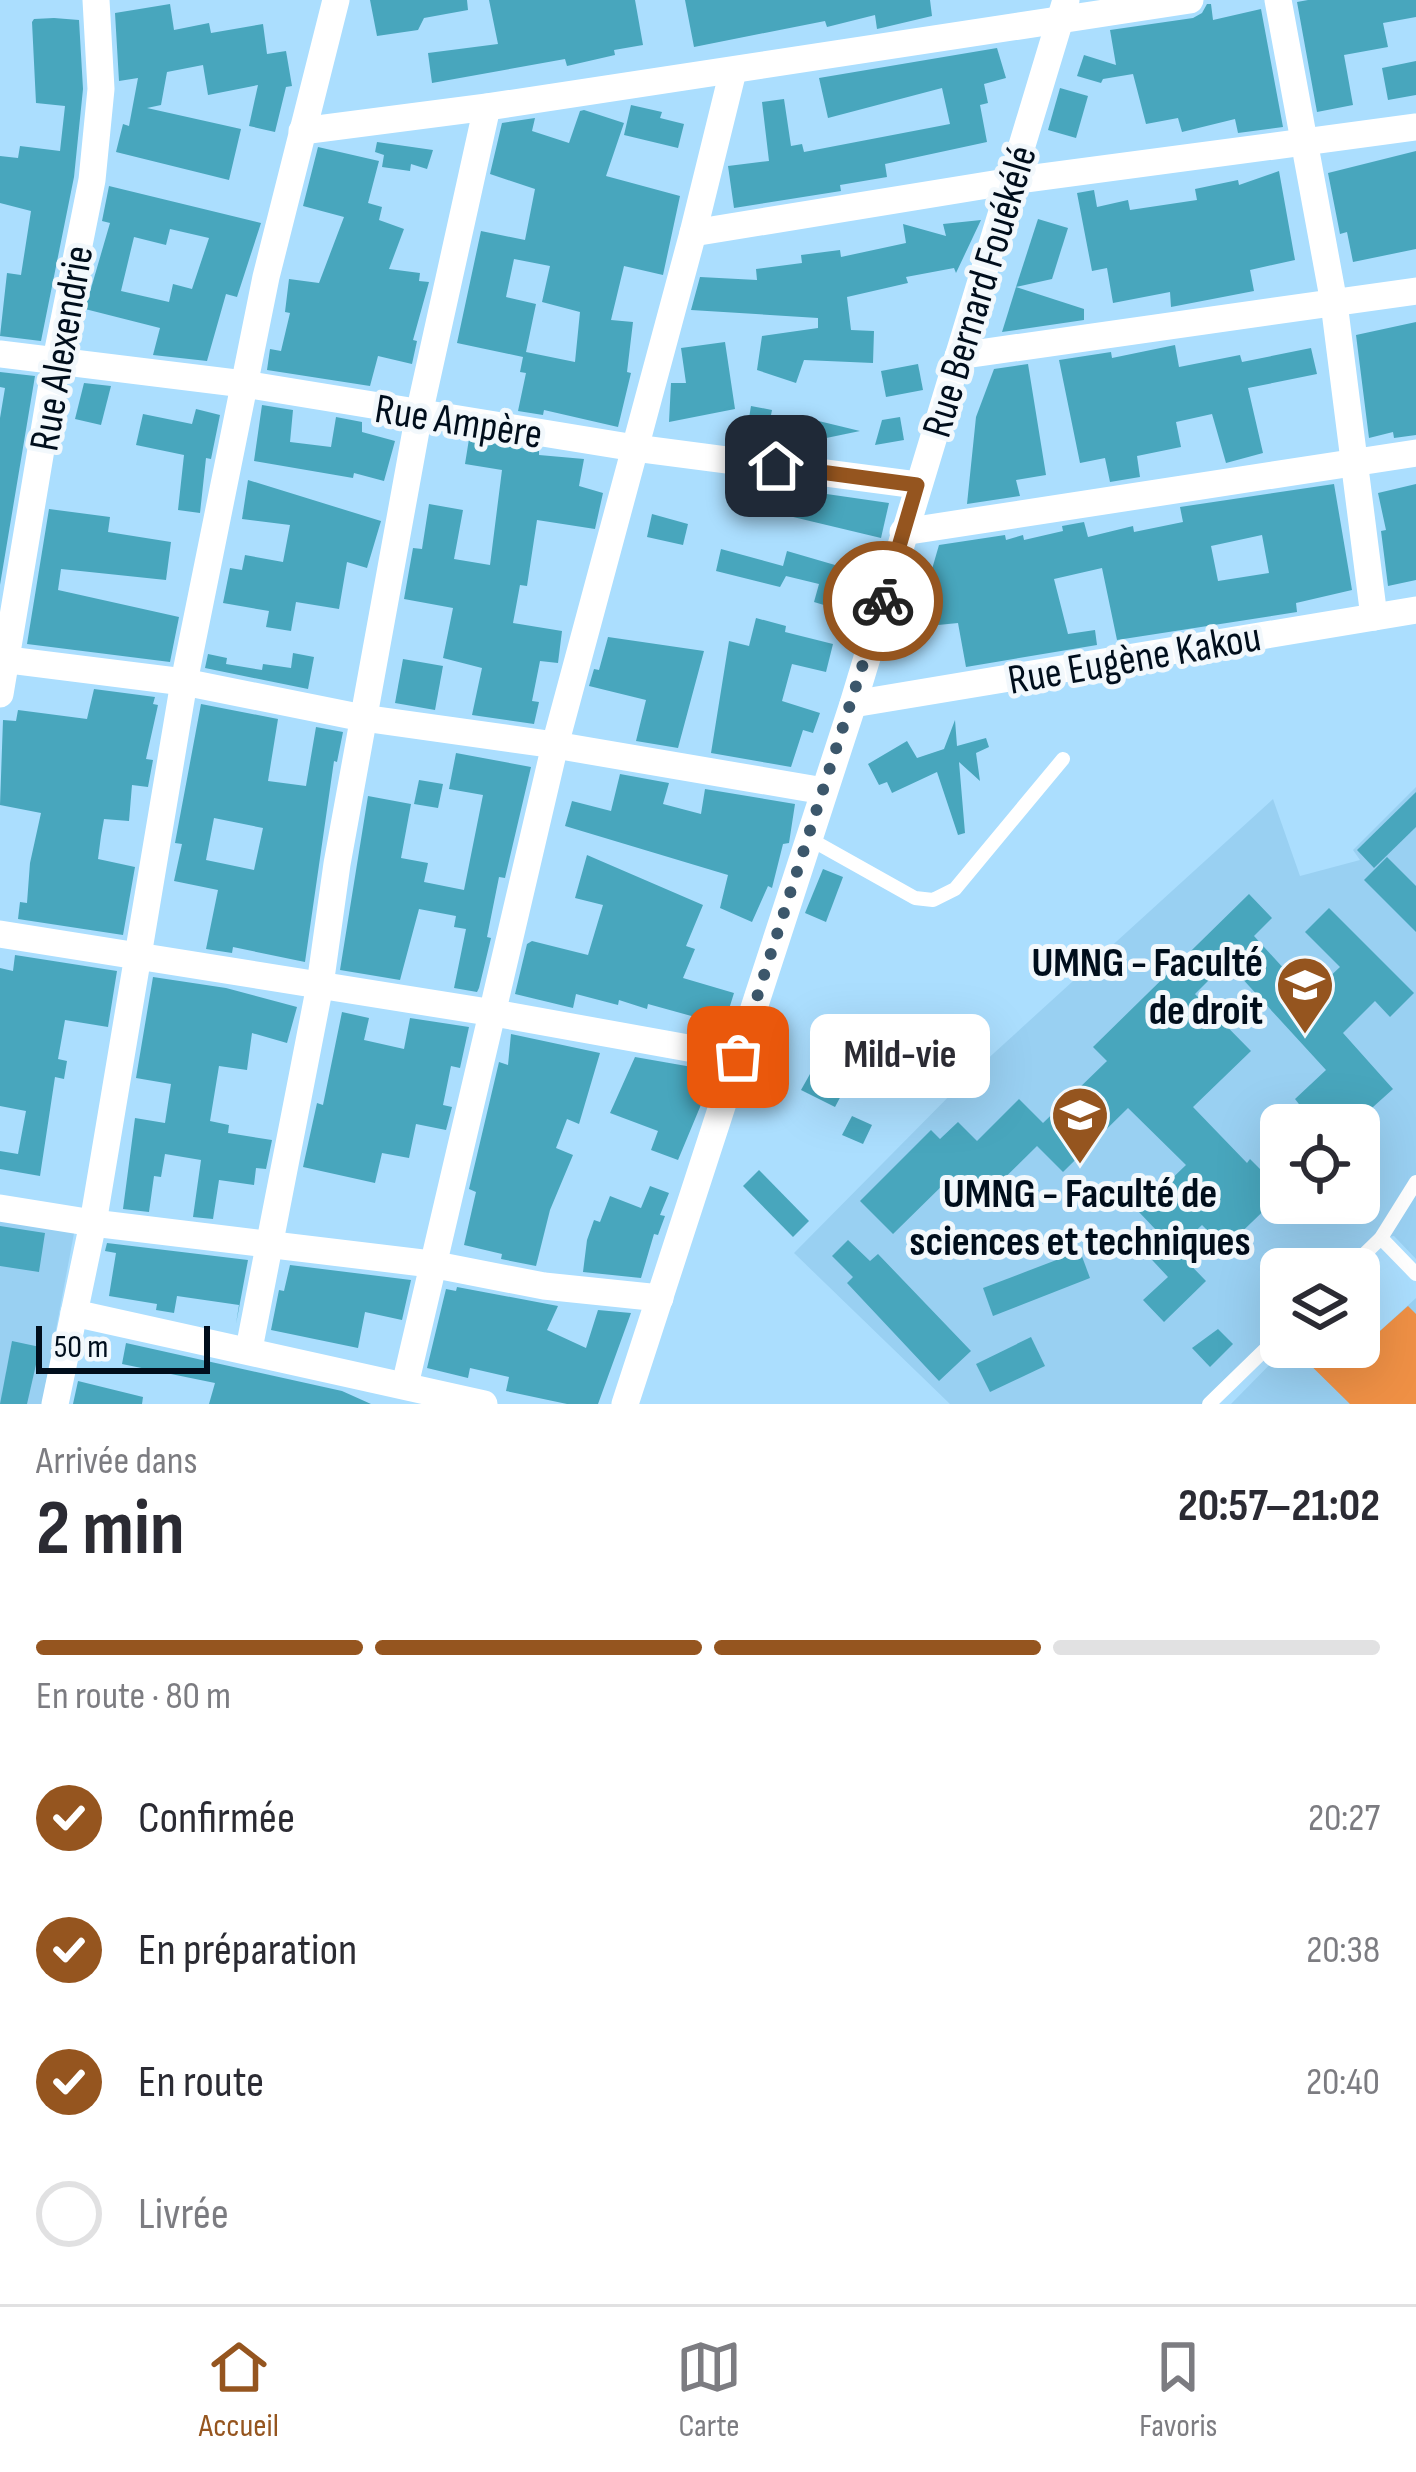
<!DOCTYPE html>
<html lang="fr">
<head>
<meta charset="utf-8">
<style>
	:root { --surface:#fff; --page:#f2f2f3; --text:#2b2b33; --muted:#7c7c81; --line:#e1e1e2; --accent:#95551f }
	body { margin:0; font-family:"Sofia Sans Condensed",sans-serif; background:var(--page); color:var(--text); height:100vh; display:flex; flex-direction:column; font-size:45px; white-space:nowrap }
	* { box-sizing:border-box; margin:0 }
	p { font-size:39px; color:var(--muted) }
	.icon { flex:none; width:66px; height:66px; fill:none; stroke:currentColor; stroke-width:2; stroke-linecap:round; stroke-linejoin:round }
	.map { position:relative; height:1404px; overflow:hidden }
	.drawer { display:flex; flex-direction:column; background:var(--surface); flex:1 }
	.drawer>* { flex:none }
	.buttons { position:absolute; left:1260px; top:1104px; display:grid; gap:24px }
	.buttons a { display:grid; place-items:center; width:120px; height:120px; border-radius:18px; background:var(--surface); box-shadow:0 12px 48px #0002; font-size:60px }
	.scale { position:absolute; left:36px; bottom:30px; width:174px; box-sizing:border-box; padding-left:12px; border:6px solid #000e1c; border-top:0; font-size:33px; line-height:42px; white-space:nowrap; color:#000e1c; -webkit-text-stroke:9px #f2f8fc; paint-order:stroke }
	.pin { position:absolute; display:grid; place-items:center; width:102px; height:102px; color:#fff; margin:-51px; border-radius:24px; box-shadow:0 6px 18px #0006 }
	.courier { position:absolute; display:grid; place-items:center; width:120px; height:120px; margin:-60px; border:9px solid #95551f; border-radius:50%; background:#fff; color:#222; box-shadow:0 3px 15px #0007 }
	.bubble { position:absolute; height:84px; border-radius:18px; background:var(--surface); box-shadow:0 12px 48px #0002; font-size:39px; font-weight:700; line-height:84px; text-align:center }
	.overview em { font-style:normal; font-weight:700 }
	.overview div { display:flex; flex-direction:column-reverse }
	.overview { display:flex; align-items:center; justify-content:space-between; height:204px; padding:0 36px }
	h1 { font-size:78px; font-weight:700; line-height:90px }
	.bar { display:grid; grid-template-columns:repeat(4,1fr); gap:18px 12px; align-content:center; height:144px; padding:0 36px }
	.bar i { height:15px; border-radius:9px; background:var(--line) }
	.bar .current { background:var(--accent) }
	.bar p { grid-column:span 4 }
	ol { padding:0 36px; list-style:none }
	li { display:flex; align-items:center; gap:36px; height:132px }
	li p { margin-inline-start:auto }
	li .icon { padding:12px; border-radius:50%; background:var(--accent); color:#fff; stroke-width:4 }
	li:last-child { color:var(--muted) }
	li i { width:66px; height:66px; border:6px solid var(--line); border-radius:50% }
	.tabs { display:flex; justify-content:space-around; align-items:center; height:168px; border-top:3px solid var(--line); background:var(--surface); font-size:33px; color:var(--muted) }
	.tabs a { display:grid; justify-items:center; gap:6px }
	.tabs .current { color:var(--accent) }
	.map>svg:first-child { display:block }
	.built { fill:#99d0f2; fill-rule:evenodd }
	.green { fill:#ef9045 }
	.building { fill:#48a6bd; fill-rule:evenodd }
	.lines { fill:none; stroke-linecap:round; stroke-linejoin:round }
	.service { stroke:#fff; stroke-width:14 }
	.minor { stroke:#fff; stroke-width:27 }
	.done { stroke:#3c576b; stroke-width:12; stroke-dasharray:0 21.6 }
	.route { stroke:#95551f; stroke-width:15 }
	.labels { text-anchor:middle; stroke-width:10; stroke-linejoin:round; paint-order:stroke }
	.street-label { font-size:42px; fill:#000e1c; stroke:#f2f8fc }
	.poi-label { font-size:42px; font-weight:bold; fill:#000e1c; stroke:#f2f8fc; text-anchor:end }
</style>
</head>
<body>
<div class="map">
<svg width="1416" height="1404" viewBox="0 0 1416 1404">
	<rect width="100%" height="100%" fill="#abdefe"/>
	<g class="built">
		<path d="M1416,787V1259L1394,1236L1381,1238L1349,1269H1281V1334L1209,1404H950L794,1253L972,1073L1273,799L1300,876L1360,860L1353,850ZM1281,1125H1359V1203H1281Z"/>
		<path d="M0,1217L75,1228L42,1404H0Z"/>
		<path d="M1416,1298V1404H1231L1287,1347H1359V1328L1371,1339Z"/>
	</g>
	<path class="green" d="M1408,1306L1416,1314V1404H1350L1292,1347H1359V1328L1371,1339Z"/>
	<g class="building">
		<path d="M370,0H467L468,10L424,18L418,30L377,36Z"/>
		<path d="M489,0H635L643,45L614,50L615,55L567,66L565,59L432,83L428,53L498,44Z"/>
		<path d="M685,0H930L932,16L877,29L875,15L827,27L825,21L694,47Z"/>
		<path d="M1308,0H1416V17L1383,23L1388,47L1344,55L1353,105L1317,112L1297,2Z"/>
		<path d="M170,4L174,30L209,23L211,33L263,24L267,54L286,51L292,86L286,87L275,132L249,126L258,85L208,95L203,65L167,72L161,105L147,108L241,129L229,180L116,152L123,124L129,126L138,78L119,81L115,13Z"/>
		<path d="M1207,4H1211L1213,20L1261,9L1283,127L1238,133L1235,119L1182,132L1178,118L1146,124L1133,74L1103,79L1101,83L1077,76L1084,55L1116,65L1110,30L1193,18L1202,13Z"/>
		<path d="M54,18L79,20L83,89L74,177L41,341L0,336L7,273L21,275L31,211L0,203V156L18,158L20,146L60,151L65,106L36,103L32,22L34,19Z"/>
		<path d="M997,48L1006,78L984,84L988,103L980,105L987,142L885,164L887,177L840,185L841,191L734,208L728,166L769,161L762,102L784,99L791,146L802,144L804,152L950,124L942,88L828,118L819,78Z"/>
		<path d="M1416,61V95L1388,100L1382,68Z"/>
		<path d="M1060,88L1088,96L1076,138L1048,130Z"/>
		<path d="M631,105L662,112L660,118L684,124L678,148L624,135Z"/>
		<path d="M584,110L624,123L606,176L680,196L663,275L624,266L611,320L633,322L627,372L631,373L618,427L544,410L543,415L518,411L526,373L520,372L523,357L457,343L481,231L525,240L535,189L490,174L502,123L535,118L532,131L569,143L580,111ZM514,259L550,266L542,302L580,312L575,362L526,352L536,304L506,297Z"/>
		<path d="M377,142L433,150L427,169L411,164L410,171L382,167L384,155L375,152Z"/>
		<path d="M318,147L379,161L368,203L382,207L379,220L404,229L389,269L420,273L419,281L429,282L413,340L417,341L412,364L378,356L370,386L267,370L270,349L281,351L290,313L285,312L289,279L319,283L344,217L303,206Z"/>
		<path d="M1416,151V249L1353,262L1347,232L1340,234L1328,173Z"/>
		<path d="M1279,171L1295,260L1250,270L1254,291L1171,307L1170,292L1113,303L1107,268L1092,271L1077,193L1094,190L1097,207L1128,200L1130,210L1197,200L1195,189L1238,180L1239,185Z"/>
		<path d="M109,186L261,223L237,297L226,294L207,361L153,355L160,328L85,309L110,223L102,221ZM170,229L209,238L192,289L173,284L169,302L121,291L134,237L166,245Z"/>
		<path d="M1038,219L1068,228L1052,279L1016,287Z"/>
		<path d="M981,220L956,273L954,268L906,277L908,283L847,297L851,330L874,331L873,363L804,360L796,383L757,370L762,336L818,328V318L691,310L700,277L757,280L756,269L802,263L801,255L840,250L841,257L906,243L903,224L946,236L943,224Z"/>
		<path d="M1016,287L1084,309V320L1002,332Z"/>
		<path d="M1416,322V435L1394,438L1393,432L1369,438L1356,335Z"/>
		<path d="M725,342L735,409L669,422L671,383H686L681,348Z"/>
		<path d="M1175,345L1179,367L1240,355L1242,362L1311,348L1317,374L1248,388L1263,453L1226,463L1212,414L1176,422L1181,447L1137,456L1140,477L1110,482L1105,458L1080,463L1059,360L1111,352L1112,358Z"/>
		<path d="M918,364L923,390L886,397L881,371Z"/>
		<path d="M1028,364L1046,475L1016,480L1020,496L967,504L976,417L994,369Z"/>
		<path d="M0,372L35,376L0,585V418L5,388L0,387Z"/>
		<path d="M84,383L111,386L101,425L75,419Z"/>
		<path d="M262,405L293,410L290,442L331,447L336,417L362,422V432L395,441L384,481L354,473L353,478L254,461Z"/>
		<path d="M751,406L772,410L766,440L746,436Z"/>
		<path d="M196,409L220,415L211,459L206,458L200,513L178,510L184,455L136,445L143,414L192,424Z"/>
		<path d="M802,417L860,431L807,442Z"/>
		<path d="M900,417L904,440L875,445L882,420Z"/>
		<path d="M469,439L539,451V455L584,459L579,486L603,493L595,529L537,520L527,586L520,585L513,623L562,631L558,663L540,661L532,701L539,702L534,724L472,715L482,668L443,658L453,608L404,599L413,548L422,549L429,504L463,510L454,559L490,565L502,470L465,464Z"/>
		<path d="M248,480L381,521L367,568L347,562L339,609L296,602L291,631L266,627L269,611L223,603L230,568L242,570L245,555L283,562L290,525L242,519Z"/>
		<path d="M1334,484L1352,590L1296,603L1297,612L1117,640L1102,568L1054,579L1068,634L1095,630L1097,645L966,667L958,623L938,625L941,607H921L939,545L1005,535L1006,540L1023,535L1024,540L1063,531L1062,526L1084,522L1088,537L1133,526L1134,532L1183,522L1180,507ZM1262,535L1269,573L1218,581L1211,546Z"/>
		<path d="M1416,484V580L1388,586L1381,531L1386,530L1378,493Z"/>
		<path d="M792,489L889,503L881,538L789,516Z"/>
		<path d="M49,509L110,517L108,532L171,542L166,580L61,569L58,590L179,617L170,662L27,644Z"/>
		<path d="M652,514L688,524L683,545L647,537Z"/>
		<path d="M721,549L783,566L787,551L859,572L847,612L814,602L819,584L786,576L780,587L716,571Z"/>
		<path d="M756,618L786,626L785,632L833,644L826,672L792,664L782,701L820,713L813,733L803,730L791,767L711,753L729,641L749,646Z"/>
		<path d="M608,637L704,651L678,748L636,741L646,700L589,686L594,669L599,670Z"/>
		<path d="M293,653L314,657L308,689L205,668L208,654L227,658L226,664L262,670L263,664L291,668Z"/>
		<path d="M403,659L443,666L435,710L395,703Z"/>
		<path d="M94,689L155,697L153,704L158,705L146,759L153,760L148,787L132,785L129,821L104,819L101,836L98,859L135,867L123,935L18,919L20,902L27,903L30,863L41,813L0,805L3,720L16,721L18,710L87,719Z"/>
		<path d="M201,704L278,719L268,781L306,786L316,727L343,732L337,762L334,761L305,962L233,947L232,953L206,949L218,890L174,881L182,844L175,843ZM214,818L263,828L254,870L206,860Z"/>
		<path d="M955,720L957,746L986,738L989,747L976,753L980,781L959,762L965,833L958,835L937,772L892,793L887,782L879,785L868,764L907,741L917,758L944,749Z"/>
		<path d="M456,753L531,767L505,878L499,877L487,937L491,938L479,988L477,992L454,988L466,929L454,927L456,916L419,909L400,980L340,970L368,796L411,804L401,858L428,863L424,882L464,890L483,795L449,789Z"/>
		<path d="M620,774L669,783L663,804L701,814L705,789L795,804L789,843L783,844L772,888L768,886L752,922L720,908L728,875L565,826L572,801L611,811Z"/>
		<path d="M419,780L443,784L438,808L414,804Z"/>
		<path d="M1416,792V827L1374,868L1357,850Z"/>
		<path d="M587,855L703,905L686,946L695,949L683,978L734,993L724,1025L648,1004L647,1009L619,1000L618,1005L576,994L573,1008L515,994L527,944L532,941L588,955L603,905L575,898Z"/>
		<path d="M1387,857L1416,886V932L1364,880Z"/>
		<path d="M823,869L843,877L826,922L805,913Z"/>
		<path d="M1249,894L1272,918L1254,936L1309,996L1340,967L1305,932L1329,908L1414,993L1390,1017L1375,1001L1343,1033L1393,1089L1353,1125H1284L1302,1108L1295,1099L1326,1070L1227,962L1195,994L1251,1051L1193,1107L1247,1163L1250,1159L1274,1183L1268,1189L1277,1198L1225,1248L1202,1225L1176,1250L1206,1281L1164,1322L1143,1300L1168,1277L1140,1247L1157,1231L1138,1211L1186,1165L1128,1108L1063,1172L1037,1146L978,1204L951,1177L893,1234L860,1201L931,1130L940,1139L958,1122L977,1141L1019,1099L1043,1123L1107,1061L1093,1047Z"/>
		<path d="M15,955L117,971L108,1027L65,1020L58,1059L67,1061L64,1079L55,1077L40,1176L0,1169V1151L18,1154L26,1111L0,1106V968L13,971Z"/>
		<path d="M153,977L226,988L297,1007L287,1043L252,1033L247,1070L219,1066L210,1121L229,1125L228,1133L272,1140L266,1169L256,1168L254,1185L219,1180L213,1219L193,1217L201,1160L165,1154L161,1177L154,1176L149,1212L123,1209L135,1118L165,1123L171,1084L136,1078Z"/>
		<path d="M342,1012L369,1018L364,1040L404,1049L410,1018L469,1027L460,1068L451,1066L443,1105L452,1107L446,1130L416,1124L409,1158L382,1153L375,1183L303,1167L317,1103L323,1105Z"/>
		<path d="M511,1034L600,1053L579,1124L567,1119L556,1148L573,1155L550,1210L536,1266L501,1259L502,1254L464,1245L476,1192L469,1189L499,1062L508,1065Z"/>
		<path d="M635,1057L715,1071L678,1160L651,1150L658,1131L610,1113Z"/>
		<path d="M810,1074L843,1092L835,1107L801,1090Z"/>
		<path d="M852,1116L872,1125L863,1144L842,1135Z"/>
		<path d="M759,1170L809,1221L793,1237L743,1186Z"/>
		<path d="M650,1186L669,1193L660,1215L665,1216L658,1235L654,1234L641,1278L583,1272L587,1240L594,1220L600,1222L610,1196L641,1208Z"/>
		<path d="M0,1226L45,1233L39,1272L0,1266Z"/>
		<path d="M848,1240L870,1261L878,1254L971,1351L939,1381L847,1283L853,1277L832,1256Z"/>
		<path d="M107,1243L248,1260L236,1324L239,1305L177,1296L174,1313L156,1310L157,1304L109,1296L116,1253L105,1251Z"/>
		<path d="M1080,1251L1090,1278L993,1316L983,1288Z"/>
		<path d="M290,1265L411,1280L402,1320L365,1312L358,1348L271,1330L279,1290L284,1291Z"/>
		<path d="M457,1287L558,1306L547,1330L586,1348L598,1310L631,1313L598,1404H567L506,1391L509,1377L470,1368L468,1378L427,1368L446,1289L456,1291Z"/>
		<path d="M1218,1329L1233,1344L1210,1367L1192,1348Z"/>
		<path d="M1031,1337L1045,1366L990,1392L976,1364Z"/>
		<path d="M12,1341L40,1347L27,1404H0Z"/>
		<path d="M126,1343L342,1391L371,1404H209L215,1383L122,1364Z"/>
		<path d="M78,1381L143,1397L142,1404H73Z"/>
	</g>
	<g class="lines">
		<g class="service">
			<path d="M808,838L915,898L933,900L955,889L1063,759"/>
			<path d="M1381,1238L1416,1274"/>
			<path d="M1349,1269L1381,1238L1416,1182"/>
			<path d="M1209,1404L1281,1334"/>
		</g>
		<g class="minor">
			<path d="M1278,0L1334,303L1374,617"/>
			<path d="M302,131L487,107L1190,0"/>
			<path d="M693,233L1012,181L1416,127"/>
			<path d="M0,354L244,384L635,448L917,485"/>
			<path d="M958,356L1416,291"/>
			<path d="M903,532L1416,453"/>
			<path d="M0,659L184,682L363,718L555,745L824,791"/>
			<path d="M0,694L56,360L92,180L101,89L96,0"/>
			<path d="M853,704L1416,610"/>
			<path d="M0,934L494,1013L738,1057"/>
			<path d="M0,1208L93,1223L431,1264L544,1286L660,1298"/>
			<path d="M74,1313L484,1404"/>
			<path d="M249,1349L320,985L337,864L419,414L487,107"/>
			<path d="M405,1385L555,745L693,233L733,71"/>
			<path d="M55,1404L93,1223L184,682L266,277L336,0"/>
			<path d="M625,1404L853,704L1066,0"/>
		</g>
	</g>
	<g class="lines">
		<path class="done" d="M738,1057L883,601"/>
		<path class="route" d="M776,466L917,485L883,601"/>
	</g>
	<defs>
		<symbol id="university-pin" viewBox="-11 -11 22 30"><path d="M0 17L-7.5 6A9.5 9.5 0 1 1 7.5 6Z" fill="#95551f" stroke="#f2f8fc"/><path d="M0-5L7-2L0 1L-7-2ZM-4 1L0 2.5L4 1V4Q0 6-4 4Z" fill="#fff"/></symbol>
	</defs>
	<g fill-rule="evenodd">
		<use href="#university-pin" x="1272" y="952" width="66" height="90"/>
		<use href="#university-pin" x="1047" y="1082" width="66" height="90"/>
	</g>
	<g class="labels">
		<g class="street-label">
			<text transform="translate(978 291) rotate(-73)" y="15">Rue Bernard Fouékélé</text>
			<text transform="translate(60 348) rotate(-80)" y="15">Rue Alexendrie</text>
			<text transform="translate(459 420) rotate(9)" y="15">Rue Ampère</text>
			<text transform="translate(1134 657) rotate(-10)" y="15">Rue Eugène Kakou</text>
		</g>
		<g class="poi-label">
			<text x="1263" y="976">UMNG - Faculté<tspan x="1263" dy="48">de droit</tspan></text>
			<text x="1080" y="1207" text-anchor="middle">UMNG - Faculté de<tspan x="1080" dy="48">sciences et techniques</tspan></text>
		</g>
	</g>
</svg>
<div class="buttons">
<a><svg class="icon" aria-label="locate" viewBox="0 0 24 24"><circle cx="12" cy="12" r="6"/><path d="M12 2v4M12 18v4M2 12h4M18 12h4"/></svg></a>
<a><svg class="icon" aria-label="layers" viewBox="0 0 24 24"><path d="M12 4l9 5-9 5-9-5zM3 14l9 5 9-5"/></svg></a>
</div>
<div class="scale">50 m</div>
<div class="pin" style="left:738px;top:1057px;background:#ea580c"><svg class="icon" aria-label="bag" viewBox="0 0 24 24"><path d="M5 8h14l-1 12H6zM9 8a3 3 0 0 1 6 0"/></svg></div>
<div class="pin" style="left:776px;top:466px;background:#1f2937"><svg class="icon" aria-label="home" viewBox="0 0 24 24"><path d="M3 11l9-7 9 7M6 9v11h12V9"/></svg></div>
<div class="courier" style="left:883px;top:601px"><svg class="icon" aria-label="bike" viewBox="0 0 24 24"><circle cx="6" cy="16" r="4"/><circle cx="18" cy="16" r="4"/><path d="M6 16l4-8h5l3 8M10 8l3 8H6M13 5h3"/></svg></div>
<div class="bubble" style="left:810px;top:1014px;width:180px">Mild-vie</div>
</div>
<section class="drawer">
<div class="overview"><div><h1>2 min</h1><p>Arrivée dans</p></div><em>20:57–21:02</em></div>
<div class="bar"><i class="current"></i><i class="current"></i><i class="current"></i><i></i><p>En route · 80 m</p></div>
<ol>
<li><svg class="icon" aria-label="check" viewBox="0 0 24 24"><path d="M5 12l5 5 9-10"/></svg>Confirmée<p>20:27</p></li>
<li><svg class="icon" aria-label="check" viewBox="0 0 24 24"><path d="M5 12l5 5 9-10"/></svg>En préparation<p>20:38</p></li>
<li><svg class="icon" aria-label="check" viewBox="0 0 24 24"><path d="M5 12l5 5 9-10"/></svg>En route<p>20:40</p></li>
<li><i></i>Livrée</li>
</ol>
</section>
<nav class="tabs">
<a class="current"><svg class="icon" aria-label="home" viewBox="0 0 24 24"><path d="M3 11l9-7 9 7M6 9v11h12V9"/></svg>Accueil</a>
<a><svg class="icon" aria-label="map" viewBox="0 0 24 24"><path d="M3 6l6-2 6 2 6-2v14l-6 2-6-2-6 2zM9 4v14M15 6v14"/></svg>Carte</a>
<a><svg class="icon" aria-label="saved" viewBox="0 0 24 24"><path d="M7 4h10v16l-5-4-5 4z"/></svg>Favoris</a>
</nav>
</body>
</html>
